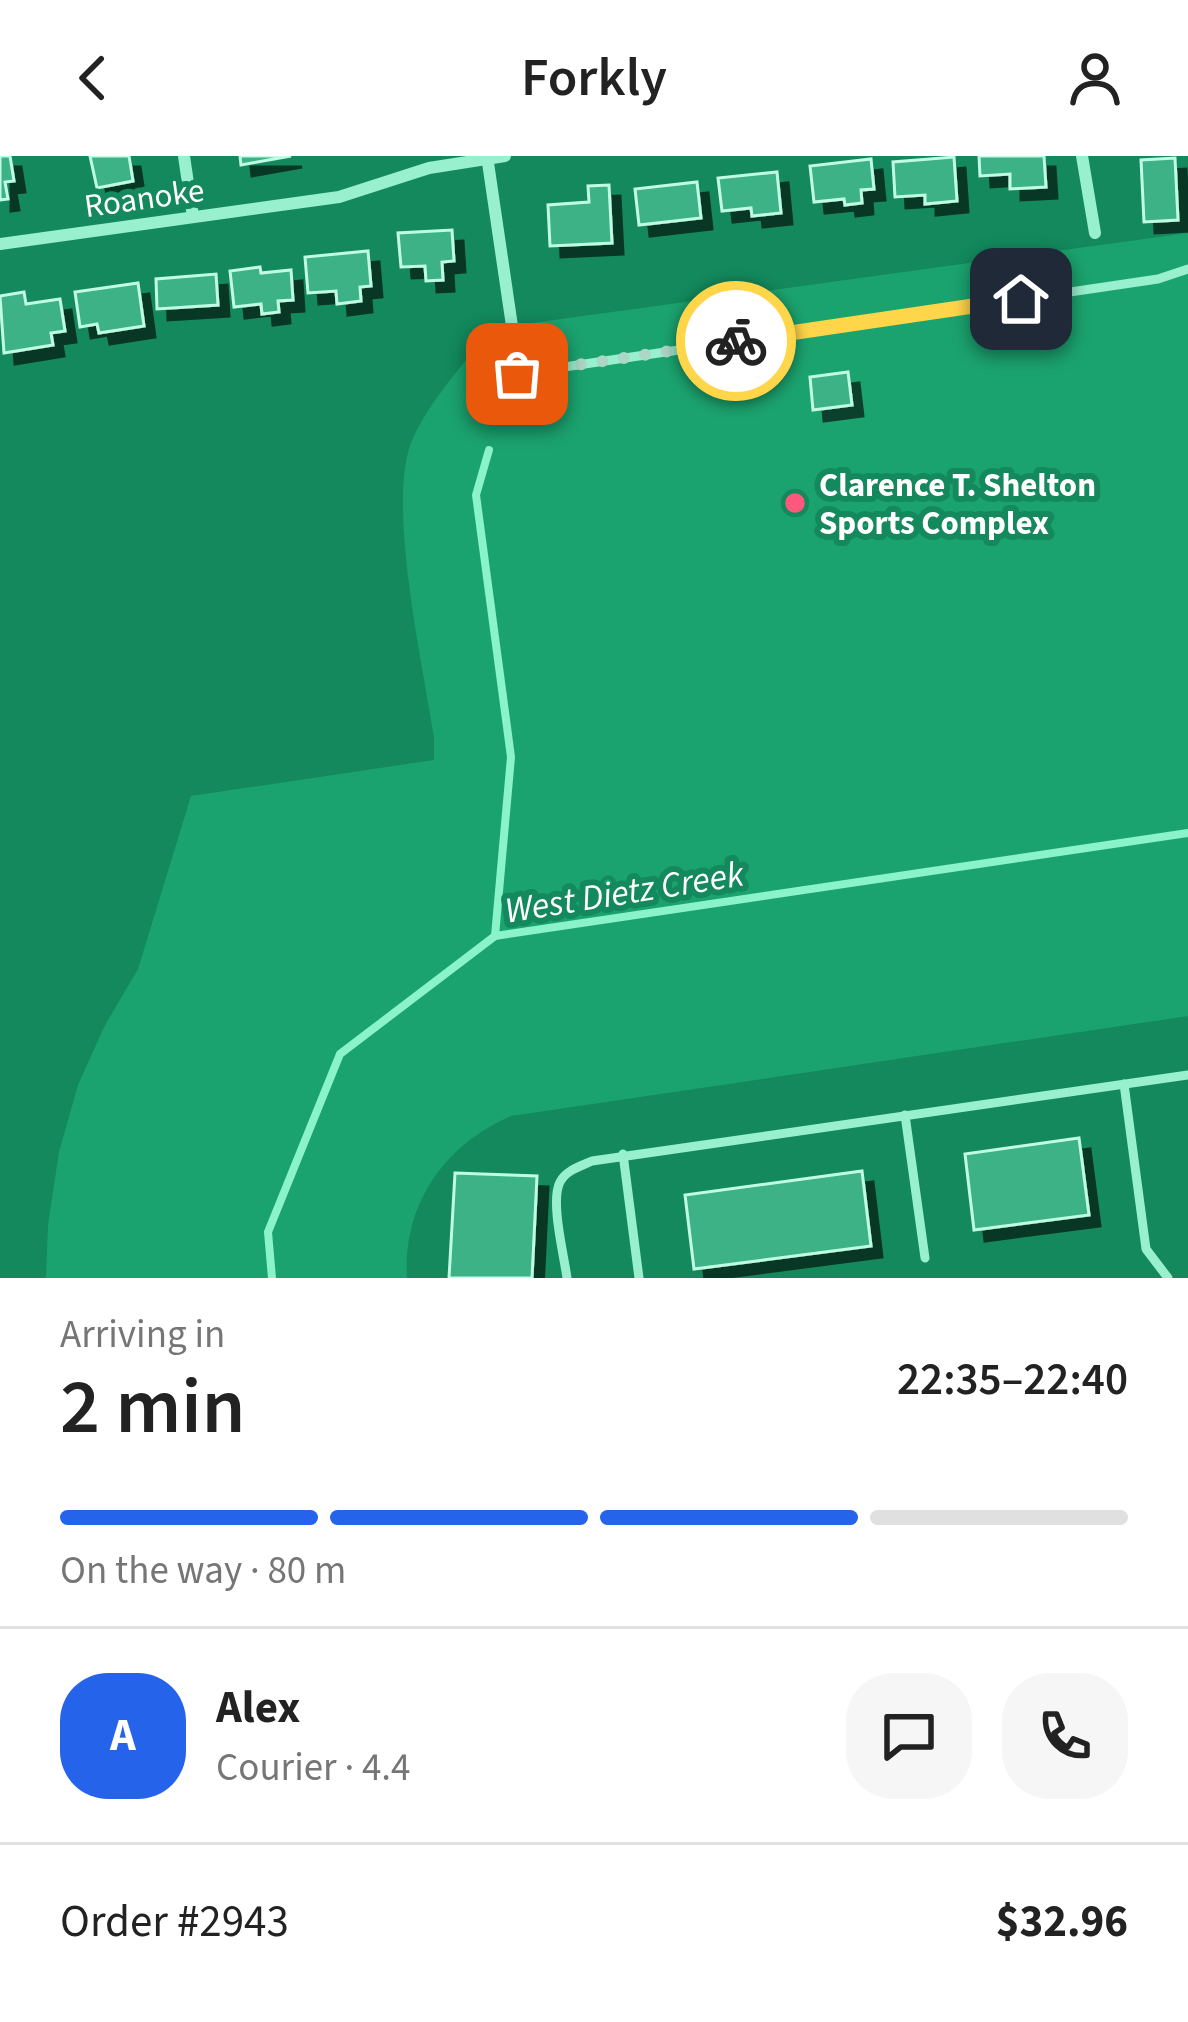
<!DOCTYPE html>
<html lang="en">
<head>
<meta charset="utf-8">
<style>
	:root { --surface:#fff; --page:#f6f6f6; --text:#222; --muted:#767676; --line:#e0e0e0; --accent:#2563eb }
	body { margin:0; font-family:"Source Sans 3",sans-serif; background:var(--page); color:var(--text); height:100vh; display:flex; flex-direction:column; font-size:45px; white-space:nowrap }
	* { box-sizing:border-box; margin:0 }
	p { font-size:39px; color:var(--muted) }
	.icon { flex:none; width:66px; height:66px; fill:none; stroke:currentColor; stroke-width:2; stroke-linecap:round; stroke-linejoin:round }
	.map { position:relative; height:1122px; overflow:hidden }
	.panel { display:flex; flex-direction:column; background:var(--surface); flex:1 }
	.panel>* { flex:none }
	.pin { position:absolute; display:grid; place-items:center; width:102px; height:102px; color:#fff; margin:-51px; border-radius:24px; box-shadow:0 6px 18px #0006 }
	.courier { position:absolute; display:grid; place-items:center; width:120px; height:120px; margin:-60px; border:9px solid #ffd54a; border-radius:50%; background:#fff; color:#222; box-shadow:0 3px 15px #0007 }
	.overview em { font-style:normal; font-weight:600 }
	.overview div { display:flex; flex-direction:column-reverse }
	.overview { display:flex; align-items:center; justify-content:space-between; height:204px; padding:0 60px }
	h1 { font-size:78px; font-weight:600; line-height:90px }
	.bar { display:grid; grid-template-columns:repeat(4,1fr); gap:18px 12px; align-content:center; height:144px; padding:0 60px }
	.bar i { height:15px; border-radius:9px; background:var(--line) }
	.bar .on { background:var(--accent) }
	.bar p { grid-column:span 4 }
	.line { display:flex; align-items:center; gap:30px; padding:0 60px; border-top:3px solid var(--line) }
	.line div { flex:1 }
	.round { display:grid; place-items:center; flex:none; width:126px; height:126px; border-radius:48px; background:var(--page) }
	header { display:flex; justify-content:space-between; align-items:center; height:156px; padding:0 60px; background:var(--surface); font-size:54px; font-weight:600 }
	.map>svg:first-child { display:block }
	.green { fill:#1ba36f }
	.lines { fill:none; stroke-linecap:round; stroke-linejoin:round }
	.stream { stroke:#8bf3ca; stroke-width:8 }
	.building { fill:#3cb286; stroke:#c0fbe4; stroke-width:3; filter:url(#shadow) }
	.service { stroke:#99f0cf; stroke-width:9 }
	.minor { stroke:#99f0cf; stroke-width:12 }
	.done { stroke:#acd6c6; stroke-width:12; stroke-dasharray:0 21.6 }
	.route { stroke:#ffd54a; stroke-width:15 }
	.poi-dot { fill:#ff587d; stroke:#13895d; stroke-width:4.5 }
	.labels { text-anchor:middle; stroke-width:12; stroke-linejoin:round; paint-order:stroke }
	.street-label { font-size:33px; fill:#fff; stroke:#13895d }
	.poi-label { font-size:33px; font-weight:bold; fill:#fff; stroke:#13895d; text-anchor:start }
	.water-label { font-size:36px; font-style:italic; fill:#fff; stroke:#13895d }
</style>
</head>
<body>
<header><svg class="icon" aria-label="back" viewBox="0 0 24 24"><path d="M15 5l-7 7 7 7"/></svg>Forkly<svg class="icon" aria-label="person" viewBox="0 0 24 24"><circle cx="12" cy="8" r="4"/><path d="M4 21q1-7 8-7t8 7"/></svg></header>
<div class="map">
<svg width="1188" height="1122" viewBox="0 0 1188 1122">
	<defs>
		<filter id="shadow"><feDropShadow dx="11" dy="11" stdDeviation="0" flood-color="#0009"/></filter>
	</defs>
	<rect width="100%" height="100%" fill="#13895d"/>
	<path class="green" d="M1188,77V860L511,960C444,989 403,1048 407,1122H46L48,1069L59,996L78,929L104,871L138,813L191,640L434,604V581C423,509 387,350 411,287C426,250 456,218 479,187L481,174Z"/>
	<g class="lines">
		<g class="stream">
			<path d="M489,294L476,339L511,601L495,780"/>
			<path d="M272,1122L268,1076L340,898L495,780L1188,677"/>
		</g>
	</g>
	<g class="building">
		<path d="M0,0H10L14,25L5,26L8,43L0,44Z"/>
		<path d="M90,0H129L133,25L97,32Z"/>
		<path d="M240,0H291L241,9Z"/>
		<path d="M979,0H1044L1046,31L1010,33V18L980,20Z"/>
		<path d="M954,1L957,45L925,48V39L895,41L893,6Z"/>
		<path d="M1175,2L1178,64L1144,66L1141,4Z"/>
		<path d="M871,3L874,33L861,34L862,47L845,49L844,43L814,46L810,10Z"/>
		<path d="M777,16L781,57L752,60L751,52L722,55L718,22Z"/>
		<path d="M697,26L701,62L639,69L635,33Z"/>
		<path d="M609,29L612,87L550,90L548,49L589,46L588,30Z"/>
		<path d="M452,74L454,105L442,106L443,124L426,125L425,110L401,111L398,77Z"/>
		<path d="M368,95L371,130L360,131L361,145L337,148L336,135L308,137L305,101Z"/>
		<path d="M260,111L261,117L291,114L293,144L278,145L279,156L262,158L261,148L234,151L230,115Z"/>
		<path d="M216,118L218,149L157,153L156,123Z"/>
		<path d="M138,127L144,170L99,177L97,168L80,171L75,136Z"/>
		<path d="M24,136L26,148L60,143L65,175L51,177L53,189L4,197L0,140Z"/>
		<path d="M848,216L852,249L813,254L810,221Z"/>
		<path d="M1079,982L1089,1059L974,1074L965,998Z"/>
		<path d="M862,1015L871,1090L694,1113L685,1039Z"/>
		<path d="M455,1017L537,1020L532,1122H449Z"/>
	</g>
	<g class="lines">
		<g class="service">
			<path d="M512,170L517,218L1158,123L1188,113"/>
			<path d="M1124,928L1146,1093L1168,1122"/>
			<path d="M905,959L925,1102"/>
			<path d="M623,998L639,1122"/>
			<path d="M567,1122C564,1099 550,1045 560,1026C566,1014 581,1010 592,1005L1188,919"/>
		</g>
		<g class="minor">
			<path d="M184,0L193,61"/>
			<path d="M487,0L512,170"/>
			<path d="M1082,0L1095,77"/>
			<path d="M0,88L339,41L429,12L505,0"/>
		</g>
	</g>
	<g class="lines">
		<path class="done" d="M517,218L736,185"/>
		<path class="route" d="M736,185L1021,143"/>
	</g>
	<circle class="poi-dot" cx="795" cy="347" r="12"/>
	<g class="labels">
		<g class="street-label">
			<text transform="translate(144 41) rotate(-8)" y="12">Roanoke</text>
		</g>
		<g class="poi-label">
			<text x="819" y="340">Clarence T. Shelton<tspan x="819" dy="38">Sports Complex</tspan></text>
		</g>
		<g class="water-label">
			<text transform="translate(624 735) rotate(-9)" y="13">West Dietz Creek</text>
		</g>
	</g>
</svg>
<div class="pin" style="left:517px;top:218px;background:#ea580c"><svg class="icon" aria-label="bag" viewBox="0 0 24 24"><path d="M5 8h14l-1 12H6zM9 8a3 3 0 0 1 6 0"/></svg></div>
<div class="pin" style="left:1021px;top:143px;background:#1f2937"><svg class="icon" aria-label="home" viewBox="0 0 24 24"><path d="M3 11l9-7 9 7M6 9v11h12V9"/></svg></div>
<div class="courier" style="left:736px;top:185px"><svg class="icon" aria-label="bike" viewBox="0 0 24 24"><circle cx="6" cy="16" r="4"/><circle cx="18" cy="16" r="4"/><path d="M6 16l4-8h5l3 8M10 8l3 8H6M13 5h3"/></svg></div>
</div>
<section class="panel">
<div class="overview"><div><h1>2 min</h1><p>Arriving in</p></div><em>22:35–22:40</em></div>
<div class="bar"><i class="on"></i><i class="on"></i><i class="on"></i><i></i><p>On the way · 80 m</p></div>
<div class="line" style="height:216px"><b class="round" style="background:var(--accent);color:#fff">A</b><div><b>Alex</b><p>Courier · 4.4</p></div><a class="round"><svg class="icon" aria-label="chat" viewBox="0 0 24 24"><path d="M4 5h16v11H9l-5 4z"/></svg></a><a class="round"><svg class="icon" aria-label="phone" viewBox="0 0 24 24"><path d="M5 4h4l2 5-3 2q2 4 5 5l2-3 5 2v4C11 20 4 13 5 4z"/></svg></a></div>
<div class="line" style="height:156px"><div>Order #2943</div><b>$32.96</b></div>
</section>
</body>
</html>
